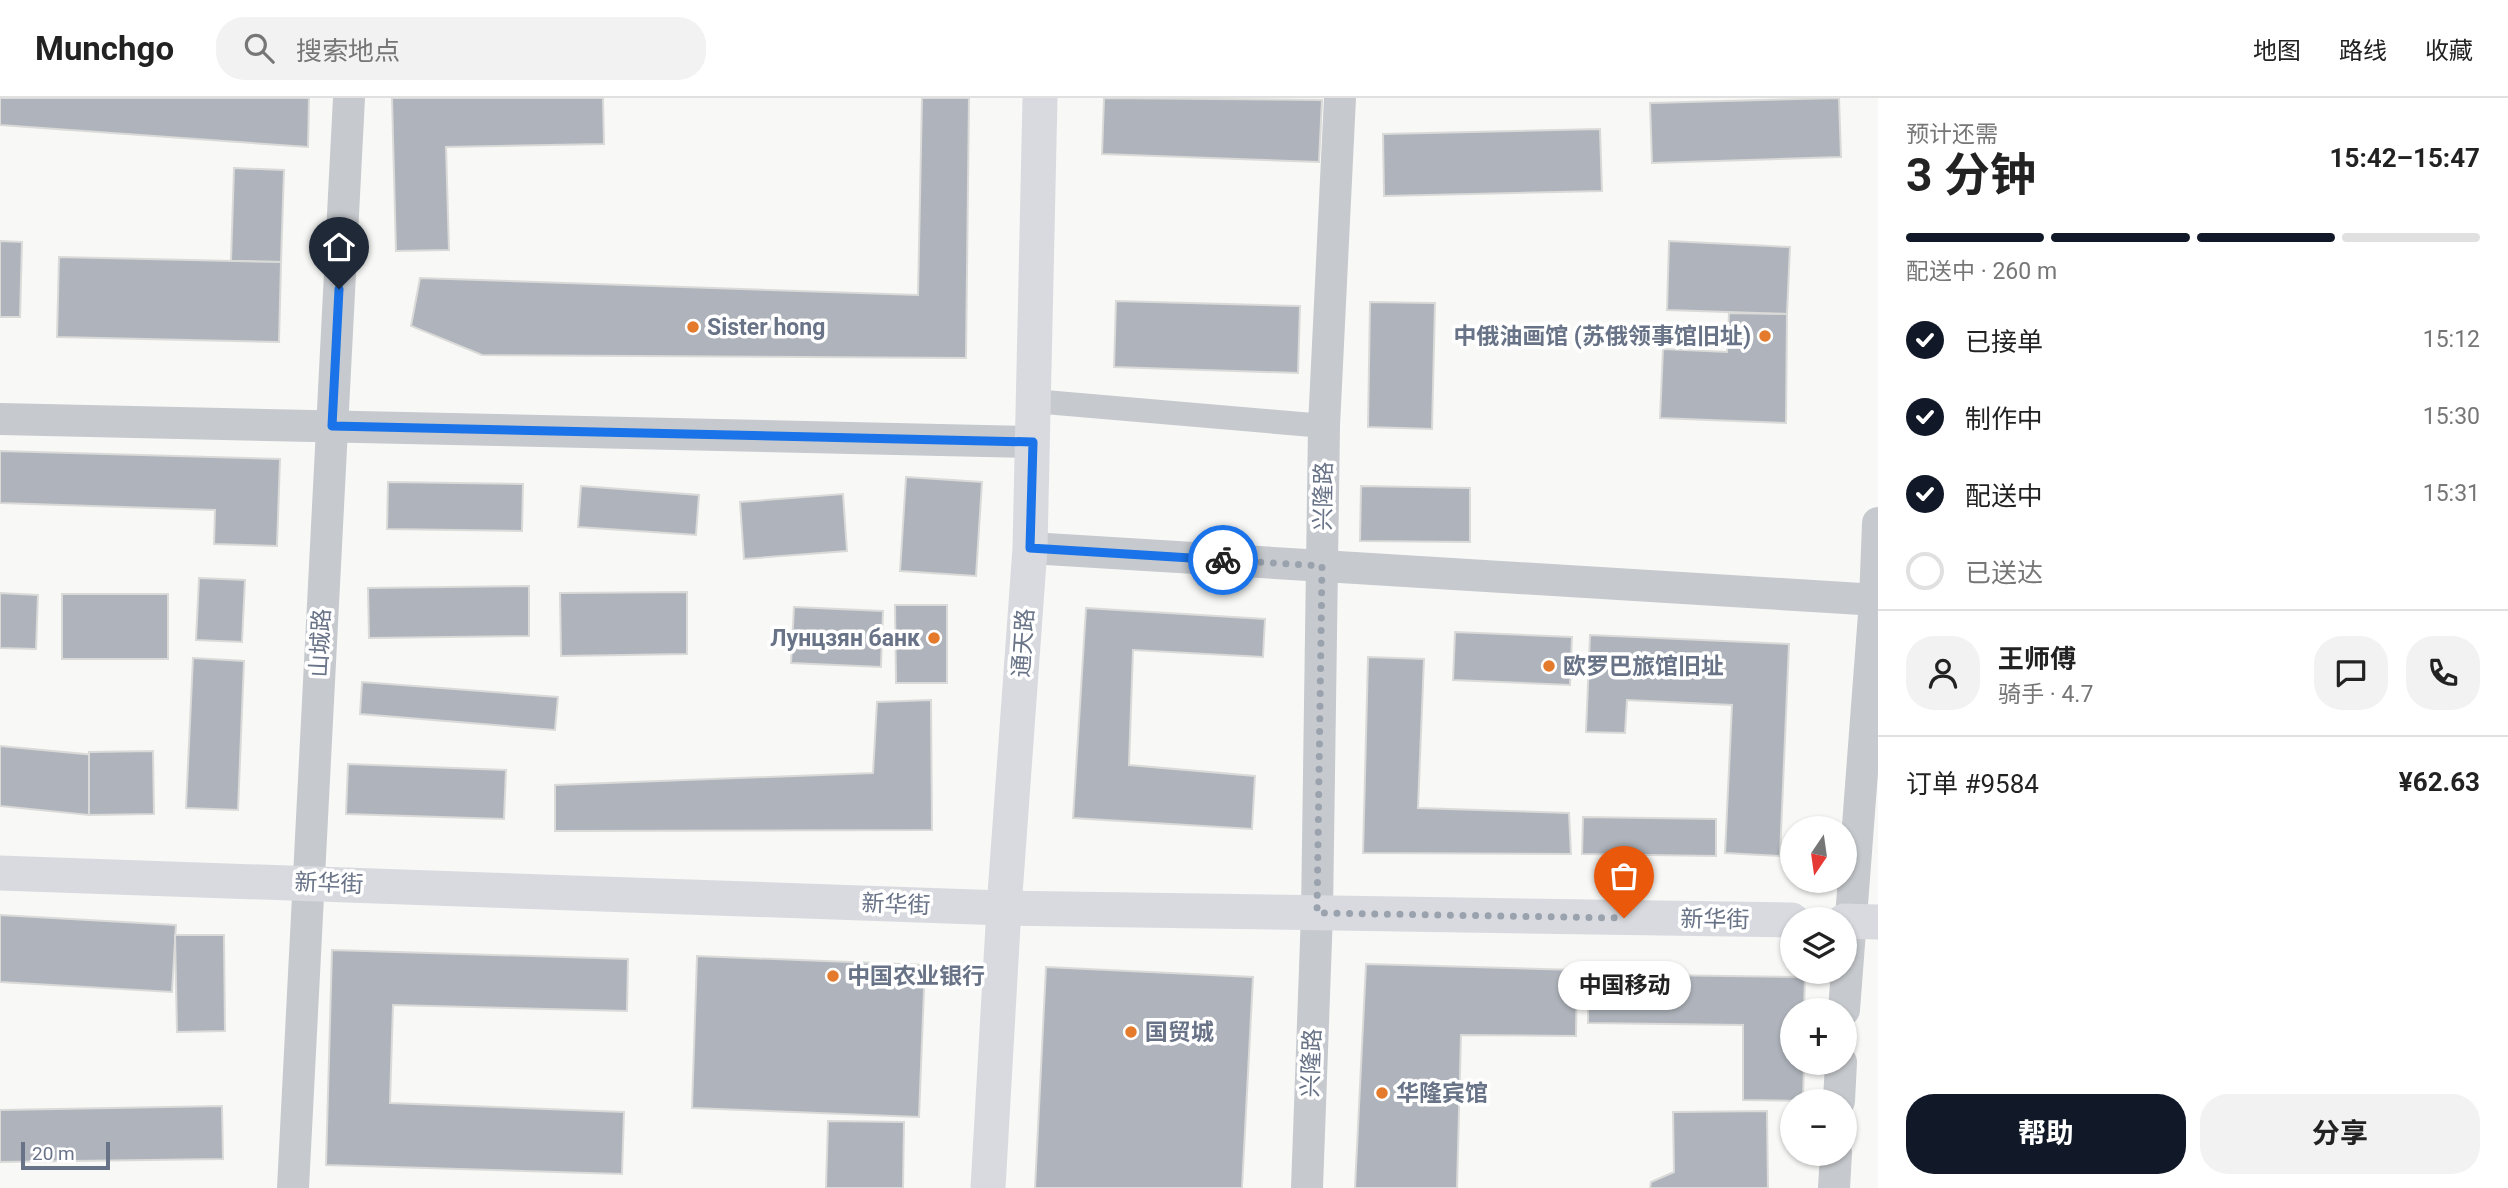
<!DOCTYPE html>
<html lang="zh">
<head>
<meta charset="utf-8">
<style>
	:root { --surface:#fff; --page:#f2f2f2; --text:#222; --muted:#767676; --line:#e0e0e0; --accent:#111827 }
	body { margin:0; font-family:Roboto,"Noto Sans SC",sans-serif; background:var(--page); color:var(--text); height:100vh; display:flex; flex-direction:column; font-size:26px; white-space:nowrap }
	* { box-sizing:border-box; margin:0 }
	p { font-size:23px; color:var(--muted) }
	.icon { flex:none; width:38px; height:38px; fill:none; stroke:currentColor; stroke-width:2; stroke-linecap:round; stroke-linejoin:round }
	.map { position:relative; flex:1; overflow:hidden }
	.drawer { display:flex; flex-direction:column; background:var(--surface); width:630px }
	.drawer>* { flex:none }
	.needle { width:46px; rotate:193deg }
	.tools { position:absolute; left:1780px; top:718px; display:grid; gap:14px }
	.tools a { display:grid; place-items:center; width:77px; height:77px; border-radius:50%; background:var(--surface); box-shadow:0 2px 5px #0004; font-size:35px }
	.scale { position:absolute; left:21px; bottom:18px; width:89px; box-sizing:border-box; padding-left:7px; border:4px solid #687387; border-top:0; font-size:19px; line-height:24px; white-space:nowrap; color:#687387; -webkit-text-stroke:5px #fff; paint-order:stroke }
	.pin { position:absolute; display:grid; place-items:center; width:60px; height:60px; color:#fff; margin:-72px -30px; border-radius:50% 50% 50% 0; rotate:-45deg; box-shadow:0 0 7px #0007 }
	.pin .icon { rotate:45deg }
	.courier { position:absolute; display:grid; place-items:center; width:70px; height:70px; margin:-35px; border:5px solid #1a73e8; border-radius:50%; background:#fff; color:#222; box-shadow:0 2px 9px #0007 }
	.bubble { position:absolute; height:49px; border-radius:24px; background:var(--surface); box-shadow:0 2px 5px #0004; font-size:23px; font-weight:700; line-height:49px; text-align:center }
	.headline em { font-style:normal; font-weight:700 }
	.headline div { display:flex; flex-direction:column-reverse }
	.headline { display:flex; align-items:center; justify-content:space-between; height:119px; padding:0 28px }
	h1 { font-size:46px; font-weight:700; line-height:52px }
	.bar { display:grid; grid-template-columns:repeat(4,1fr); gap:10px 7px; align-content:center; height:84px; padding:0 28px }
	.bar i { height:9px; border-radius:5px; background:var(--line) }
	.bar .selected { background:var(--accent) }
	.bar p { grid-column:span 4 }
	.line { display:flex; align-items:center; gap:18px; padding:0 28px; border-top:2px solid var(--line) }
	.line div { flex:1 }
	.round { display:grid; place-items:center; flex:none; width:74px; height:74px; border-radius:28px; background:var(--page) }
	ol { padding:0 28px; list-style:none }
	li { display:flex; align-items:center; gap:21px; height:77px }
	li p { margin-inline-start:auto }
	li .icon { padding:7px; border-radius:50%; background:var(--accent); color:#fff; stroke-width:4 }
	li:last-child { color:var(--muted) }
	li i { width:38px; height:38px; border:4px solid var(--line); border-radius:50% }
	.button { display:flex; gap:14px; margin-top:auto; padding:14px 28px }
	.button a { flex:1; height:80px; border-radius:28px; background:var(--accent); color:#fff; font-size:28px; font-weight:700; line-height:80px; text-align:center }
	.button a+a { background:var(--page); color:var(--text) }
	header { display:flex; align-items:center; gap:42px; box-sizing:border-box; height:98px; padding:0 35px; background:var(--surface); border-bottom:2px solid var(--line) }
	header strong { font-size:33px }
	nav { display:flex; gap:38px; margin-inline-start:auto; font-size:24px }
	.search { width:490px; height:63px; background:var(--page); display:flex; align-items:center; gap:18px; box-sizing:border-box; padding:0 24px; border-radius:28px; color:var(--muted); font-size:26px }
	main { display:flex; flex:1; min-height:0 }
	.map>svg:first-child { display:block }
	.building { fill:#afb4bc; stroke:#dadad8; stroke-width:2 }
	.lines { fill:none; stroke-linecap:round; stroke-linejoin:round }
	.minor { stroke:#c6c9cd; stroke-width:24 }
	.tertiary { stroke:#c6c9cd; stroke-width:32 }
	.secondary { stroke:#d8dadf; stroke-width:35 }
	.done { stroke:#9aa2ae; stroke-width:7; stroke-dasharray:0 12.6 }
	.route { stroke:#1a73e8; stroke-width:9 }
	.poi-dot { fill:#e37a2c; stroke:#fff; stroke-width:2.5 }
	.labels { text-anchor:middle; stroke-width:7; stroke-linejoin:round; paint-order:stroke }
	.poi-label { font-size:23px; font-weight:bold; fill:#687387; stroke:#fff; text-anchor:start }
	.street-label { font-size:23px; fill:#687387; stroke:#fff }
</style>
</head>
<body>
<header>
<strong>Munchgo</strong>
<div class="search"><svg class="icon" aria-label="search" viewBox="0 0 24 24"><circle cx="10" cy="10" r="6"/><path d="M15 15l6 6"/></svg>搜索地点</div>
<nav><a>地图</a><a>路线</a><a>收藏</a></nav>
</header>
<main>
<div class="map">
<svg width="1878" height="1090" viewBox="0 0 1878 1090">
	<rect width="100%" height="100%" fill="#f8f9f6"/>
	<g class="building">
		<path d="M0,0H309L308,49L0,27Z"/>
		<path d="M392,0H603L604,46L446,49L449,152L396,153Z"/>
		<path d="M922,0H969L966,260L482,257L411,228L420,180L918,197Z"/>
		<path d="M1104,0L1322,2L1319,64L1102,56Z"/>
		<path d="M1839,0L1841,59L1652,65L1650,5Z"/>
		<path d="M1600,31L1602,93L1384,98L1383,36Z"/>
		<path d="M234,70L284,72L281,164L231,163Z"/>
		<path d="M0,143L22,144L20,219H0Z"/>
		<path d="M1669,143L1790,149L1787,216L1667,212Z"/>
		<path d="M59,159L281,164L279,244L57,239Z"/>
		<path d="M1116,203L1300,208L1298,275L1114,269Z"/>
		<path d="M1370,204L1435,205L1432,331L1368,329Z"/>
		<path d="M1729,215L1787,216L1786,325L1660,320L1663,251L1727,254Z"/>
		<path d="M0,353L280,361L277,448L214,446L215,412L0,405Z"/>
		<path d="M906,379L982,384L976,478L900,473Z"/>
		<path d="M388,384L523,386L522,433L387,431Z"/>
		<path d="M581,388L699,397L696,437L578,429Z"/>
		<path d="M1361,388L1470,390V444L1360,443Z"/>
		<path d="M843,396L847,453L744,461L740,404Z"/>
		<path d="M199,480L245,482L242,544L196,542Z"/>
		<path d="M529,488V538L369,540L368,490Z"/>
		<path d="M687,494V556L561,558L560,495Z"/>
		<path d="M0,495L38,497L36,551L0,550Z"/>
		<rect x="62" y="496" width="106" height="65"/>
		<path d="M895,507H947V585H896Z"/>
		<path d="M794,509L883,513L881,569L791,565Z"/>
		<path d="M1086,510L1265,521L1263,559L1133,552L1129,667L1255,678L1252,731L1073,720Z"/>
		<path d="M1455,534L1572,539L1570,587L1453,582Z"/>
		<path d="M1590,537L1789,546L1780,758L1725,755L1732,607L1627,602L1625,635L1586,634Z"/>
		<path d="M1368,559L1424,561L1418,710L1569,715L1571,756L1363,755Z"/>
		<path d="M193,560L244,563L238,712L186,710Z"/>
		<path d="M362,584L558,599L555,632L360,616Z"/>
		<path d="M931,602L932,732L555,733V687L873,675L877,604Z"/>
		<path d="M0,648L95,657L89,717L0,708Z"/>
		<path d="M153,653L154,716L89,717V654Z"/>
		<path d="M348,666L506,672L504,721L346,716Z"/>
		<path d="M1583,719L1716,721V758L1582,756Z"/>
		<path d="M0,817L176,827L172,894L0,884Z"/>
		<path d="M175,837H224L225,933L177,934Z"/>
		<path d="M332,852L628,861L627,913L393,907L390,1005L624,1014L622,1076L326,1067Z"/>
		<path d="M697,858L925,867L919,1019L692,1010Z"/>
		<path d="M1366,866L1577,872L1576,938L1461,937L1457,1090H1355Z"/>
		<path d="M1046,869L1253,879L1242,1090H1035Z"/>
		<path d="M1588,876L1805,879L1804,912H1792V964H1804L1803,1003L1743,1002V927L1588,925Z"/>
		<path d="M222,1008L223,1061L0,1064V1012Z"/>
		<path d="M1767,1013L1768,1090H1650L1651,1084L1674,1074L1673,1014Z"/>
		<path d="M828,1023L904,1024L903,1090H826Z"/>
	</g>
	<g class="lines">
		<path class="minor" d="M1033,303L1324,328"/>
		<g class="tertiary">
			<path d="M0,321L1033,344"/>
			<path d="M1030,450L1878,502"/>
			<path d="M1844,912L1875,503L1878,425"/>
			<path d="M1839,1003L1841,964"/>
			<path d="M293,1090L349,0"/>
			<path d="M1307,1090L1317,815L1324,328L1340,0"/>
			<path d="M1834,1090L1836,1055"/>
		</g>
		<g class="secondary">
			<path d="M0,775L1004,810L1792,822"/>
			<path d="M1844,823L1878,824"/>
			<path d="M988,1090L1004,810L1030,450L1040,0"/>
		</g>
	</g>
	<g class="lines">
		<path class="done" d="M1223,462L1322,468L1317,815L1624,820"/>
		<path class="route" d="M339,191L332,328L1033,344L1030,450L1223,462"/>
	</g>
	<g class="poi-dot">
		<circle cx="693" cy="229" r="7"/>
		<circle cx="1765" cy="238" r="7"/>
		<circle cx="934" cy="540" r="7"/>
		<circle cx="1549" cy="568" r="7"/>
		<circle cx="833" cy="878" r="7"/>
		<circle cx="1131" cy="934" r="7"/>
		<circle cx="1382" cy="995" r="7"/>
	</g>
	<g class="labels">
		<g class="poi-label">
			<text x="707" y="237">Sister hong</text>
			<text x="1751" y="246" text-anchor="end">中俄油画馆 (苏俄领事馆旧址)</text>
			<text x="920" y="548" text-anchor="end">Лунцзян банк</text>
			<text x="1563" y="576">欧罗巴旅馆旧址</text>
			<text x="847" y="886">中国农业银行</text>
			<text x="1145" y="942">国贸城</text>
			<text x="1396" y="1003">华隆宾馆</text>
		</g>
		<g class="street-label">
			<text transform="translate(1323 398) rotate(-89)" y="8">兴隆路</text>
			<text transform="translate(320 545) rotate(-87)" y="8">山城路</text>
			<text transform="translate(1023 545) rotate(-86)" y="8">通天路</text>
			<text transform="translate(329 785) rotate(2)" y="8">新华街</text>
			<text transform="translate(896 806) rotate(2)" y="8">新华街</text>
			<text transform="translate(1715 821) rotate(1)" y="8">新华街</text>
			<text transform="translate(1311 965) rotate(-88)" y="8">兴隆路</text>
		</g>
	</g>
</svg>
<div class="tools">
<a><svg class="needle" viewBox="-14 -14 28 28"><path d="M0-13l5 13h-10z" fill="#e53935"/><path d="M0 13l5-13h-10z" fill="#767676"/></svg></a>
<a><svg class="icon" aria-label="layers" viewBox="0 0 24 24"><path d="M12 4l9 5-9 5-9-5zM3 14l9 5 9-5"/></svg></a>
<a>+</a>
<a>−</a>
</div>
<div class="scale">20 m</div>
<div class="pin" style="left:1624px;top:820px;background:#ea580c"><svg class="icon" aria-label="bag" viewBox="0 0 24 24"><path d="M5 8h14l-1 12H6zM9 8a3 3 0 0 1 6 0"/></svg></div>
<div class="pin" style="left:339px;top:191px;background:#1f2937"><svg class="icon" aria-label="home" viewBox="0 0 24 24"><path d="M3 11l9-7 9 7M6 9v11h12V9"/></svg></div>
<div class="courier" style="left:1223px;top:462px"><svg class="icon" aria-label="bike" viewBox="0 0 24 24"><circle cx="6" cy="16" r="4"/><circle cx="18" cy="16" r="4"/><path d="M6 16l4-8h5l3 8M10 8l3 8H6M13 5h3"/></svg></div>
<div class="bubble" style="left:1558px;top:863px;width:133px">中国移动</div>
</div>
<section class="drawer">
<div class="headline"><div><h1>3 分钟</h1><p>预计还需</p></div><em>15:42–15:47</em></div>
<div class="bar"><i class="selected"></i><i class="selected"></i><i class="selected"></i><i></i><p>配送中 · 260 m</p></div>
<ol>
<li><svg class="icon" aria-label="check" viewBox="0 0 24 24"><path d="M5 12l5 5 9-10"/></svg>已接单<p>15:12</p></li>
<li><svg class="icon" aria-label="check" viewBox="0 0 24 24"><path d="M5 12l5 5 9-10"/></svg>制作中<p>15:30</p></li>
<li><svg class="icon" aria-label="check" viewBox="0 0 24 24"><path d="M5 12l5 5 9-10"/></svg>配送中<p>15:31</p></li>
<li><i></i>已送达</li>
</ol>
<div class="line" style="height:126px"><a class="round"><svg class="icon" aria-label="person" viewBox="0 0 24 24"><circle cx="12" cy="8" r="4"/><path d="M4 21q1-7 8-7t8 7"/></svg></a><div><b>王师傅</b><p>骑手 · 4.7</p></div><a class="round"><svg class="icon" aria-label="chat" viewBox="0 0 24 24"><path d="M4 5h16v11H9l-5 4z"/></svg></a><a class="round"><svg class="icon" aria-label="phone" viewBox="0 0 24 24"><path d="M5 4h4l2 5-3 2q2 4 5 5l2-3 5 2v4C11 20 4 13 5 4z"/></svg></a></div>
<div class="line" style="height:91px"><div>订单 #9584</div><b>¥62.63</b></div>
<div class="button"><a>帮助</a><a>分享</a></div>
</section>
</main>
</body>
</html>
